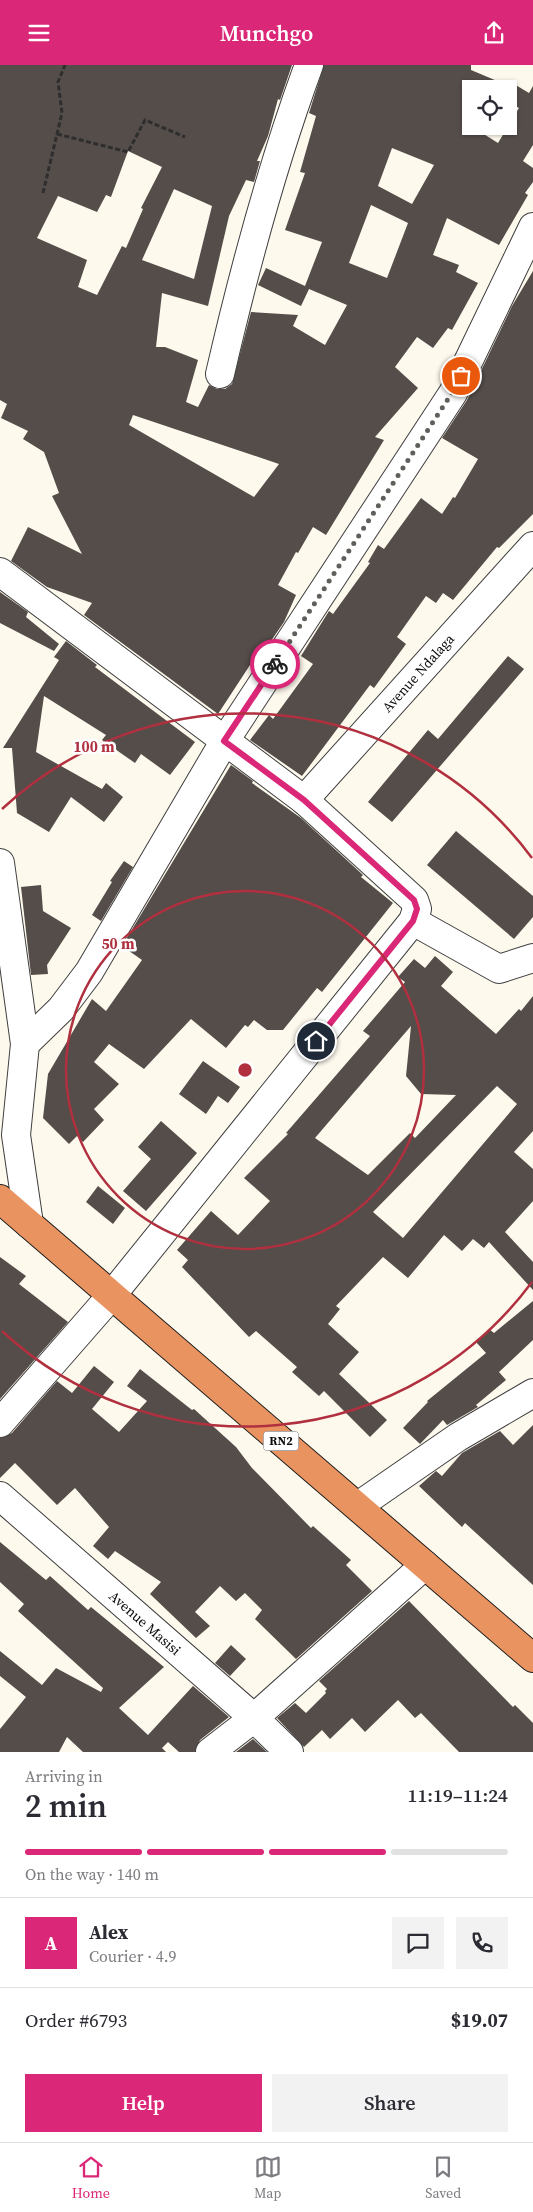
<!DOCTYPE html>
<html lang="en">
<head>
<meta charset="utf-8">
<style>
	:root { --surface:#fff; --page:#f2f2f3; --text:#2b2b33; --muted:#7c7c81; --line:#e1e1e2; --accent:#db2777 }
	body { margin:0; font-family:"Source Serif 4",serif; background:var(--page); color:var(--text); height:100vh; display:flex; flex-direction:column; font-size:19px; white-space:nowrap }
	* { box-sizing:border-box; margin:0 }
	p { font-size:16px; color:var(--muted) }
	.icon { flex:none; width:28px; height:28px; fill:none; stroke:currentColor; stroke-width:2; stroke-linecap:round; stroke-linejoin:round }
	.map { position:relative; height:1687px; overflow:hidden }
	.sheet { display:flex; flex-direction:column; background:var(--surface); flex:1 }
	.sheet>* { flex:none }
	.controls { position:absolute; left:462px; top:15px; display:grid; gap:10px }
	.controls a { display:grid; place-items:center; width:55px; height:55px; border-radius:0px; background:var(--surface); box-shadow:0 1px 4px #0004; font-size:25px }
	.pin { position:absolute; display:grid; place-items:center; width:42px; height:42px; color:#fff; margin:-21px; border:2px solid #fff; border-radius:50%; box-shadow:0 1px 5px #0007 }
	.courier { position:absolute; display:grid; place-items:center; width:50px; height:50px; margin:-25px; border:4px solid #db2777; border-radius:50%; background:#fff; color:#222; box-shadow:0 1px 6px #0007 }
	.summary em { font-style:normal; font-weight:600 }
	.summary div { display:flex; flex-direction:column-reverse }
	.summary { display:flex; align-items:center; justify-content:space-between; height:85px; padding:0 25px }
	h1 { font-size:32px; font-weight:600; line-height:38px }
	.bar { display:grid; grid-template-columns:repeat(4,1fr); gap:8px 5px; align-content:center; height:60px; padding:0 25px }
	.bar i { height:6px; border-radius:4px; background:var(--line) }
	.bar .current { background:var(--accent) }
	.bar p { grid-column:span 4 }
	.line { display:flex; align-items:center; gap:12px; padding:0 25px; border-top:1px solid var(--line) }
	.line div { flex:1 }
	.round { display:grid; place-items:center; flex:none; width:52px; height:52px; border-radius:0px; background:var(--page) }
	.button { display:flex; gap:10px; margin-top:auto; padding:10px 25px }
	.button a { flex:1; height:58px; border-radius:0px; background:var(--accent); color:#fff; font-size:20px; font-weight:600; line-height:58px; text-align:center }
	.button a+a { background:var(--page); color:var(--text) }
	header { display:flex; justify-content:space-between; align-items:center; height:65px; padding:0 25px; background:var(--accent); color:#fff; font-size:22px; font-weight:600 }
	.tab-bar { display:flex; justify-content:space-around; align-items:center; height:70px; border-top:1px solid var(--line); background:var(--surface); font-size:14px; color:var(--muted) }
	.tab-bar a { display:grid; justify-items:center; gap:2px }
	.tab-bar .current { color:var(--accent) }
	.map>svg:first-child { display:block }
	.building { fill:#544d4a; fill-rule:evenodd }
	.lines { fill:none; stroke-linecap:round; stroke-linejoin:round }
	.minor-casing { stroke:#3f3f3f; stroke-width:30 }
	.highway-casing { stroke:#1d1d1d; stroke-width:30 }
	.path { stroke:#2e2e2e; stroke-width:3; stroke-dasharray:5 2.5; stroke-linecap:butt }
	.minor { stroke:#fff; stroke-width:28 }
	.highway { stroke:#e99460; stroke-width:28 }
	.done { stroke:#615f5b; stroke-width:5; stroke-dasharray:0 9 }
	.route { stroke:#db2777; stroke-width:6 }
	.ring { fill:none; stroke:#b1303f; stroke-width:2.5 }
	.labels { text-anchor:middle; stroke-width:5; stroke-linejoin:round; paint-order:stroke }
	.shield { fill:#fff; stroke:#555; stroke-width:1 }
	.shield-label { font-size:12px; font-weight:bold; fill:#0c0c0c }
	.street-label { font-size:14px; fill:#0c0c0c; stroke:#fff }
	.centre { fill:#b1303f; stroke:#fff; stroke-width:2.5 }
	.ring-label { font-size:15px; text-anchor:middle; font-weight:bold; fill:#b1303f; stroke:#fff; stroke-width:5; stroke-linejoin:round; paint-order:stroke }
</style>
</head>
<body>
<header><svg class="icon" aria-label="menu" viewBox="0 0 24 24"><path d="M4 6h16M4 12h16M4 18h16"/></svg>Munchgo<svg class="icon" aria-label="share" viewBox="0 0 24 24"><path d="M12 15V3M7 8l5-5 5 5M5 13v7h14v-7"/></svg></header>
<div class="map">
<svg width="533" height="1687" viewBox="0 0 533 1687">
	<rect width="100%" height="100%" fill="#fef9ed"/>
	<g class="building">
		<path d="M0,0H292L280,35L278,34L268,71L257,96H260L254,117L246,115L229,151L208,241L162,228L156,282H165L198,295L186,337L198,342L209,320L217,324H225L232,319L251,247L298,250L293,261L325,280L347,240L309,224L301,241L258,220L266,203L305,221L322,177L285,165L305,108L300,107L316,51L309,48L324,0H471V5L509,21V16L529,28L533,21V80L523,96L533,103V117L525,128L528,130L499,180L447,153L433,190L459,200L456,207L478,218L452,265L448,263L433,283L417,272L395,302L418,323L375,372L384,375L326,470L313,462L298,488L296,487L278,520L296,530L284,557L253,602L250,600L218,649L84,550L92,538L47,522L11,496L28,462L82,489L52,431L59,428L44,387L23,374L28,366L1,353L7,339L0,335ZM471,24H509V37L519,43L498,78L471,61ZM392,83L434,100L412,139L378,121ZM128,86L162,102L141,143L143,144L126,183L122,181L97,230L78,222L87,195L37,173L58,131L97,147L106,130L111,132ZM174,124L212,141L194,214L142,195ZM371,140L408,158L387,213L349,198ZM133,350L279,399L254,432L129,360Z"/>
		<path d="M533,206V449L499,483L497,482L453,535L443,528L436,538L426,531L397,572L406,579L374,623L370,620L302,711L250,675L269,650L273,654L313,599L301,591L329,546L333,549L370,498L368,497L378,480L384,484L421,433L442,449L453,432L455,433L478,394L442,373L467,335L512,241Z"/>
		<path d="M0,527L28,547L26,552L59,579L54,586L0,558Z"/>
		<path d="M66,576L97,600L95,602L195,677L170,710L141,689L135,698L102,675L106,670L44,631L36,687L102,724L106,718L123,732L104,757L71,732L49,767L17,748L12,683H3L59,595L54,592Z"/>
		<path d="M508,591L524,604L392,757L368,737L428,665L438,674Z"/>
		<path d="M231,700L253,716L252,718L301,753L363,810L361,812L393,838L322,927L317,923L283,965H267L254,955L248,962L245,960L226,983L191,954L144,1004L109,979L94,997L119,1019L94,1044L104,1055L83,1077L77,1071L69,1079L43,1053L48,1009L92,934L106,946L142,895L122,881Z"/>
		<path d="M456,766L533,831V852L514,874L427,800Z"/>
		<path d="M124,796L133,802L101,856L92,850L112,817L110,816Z"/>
		<path d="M41,820L43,846L71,863L47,900L48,909L31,910L21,822Z"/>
		<path d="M435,891L453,907L441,921L496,969L519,944L521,946L533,931V1066L514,1087L533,1104V1136L505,1167L533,1197V1225L489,1177L484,1183L473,1174L462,1186L444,1170L408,1213L383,1192L336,1241L340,1244L328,1259L359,1287L339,1309L387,1355L370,1372L324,1326L319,1331L292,1307L297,1302L256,1266L249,1272L182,1202L188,1195L177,1185L211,1146L238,1170L270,1136L244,1113L288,1069L286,1068L370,971L363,966L405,917L398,912L414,894L425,903ZM411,961L406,1011L421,1029L456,1030L415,1073L410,1068L368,1110L315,1073ZM497,1021L517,1039L403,1173L373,1147Z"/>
		<path d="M203,996L240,1022L228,1038L218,1031L206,1049L179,1029Z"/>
		<path d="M161,1056L197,1088L146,1146L123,1126L151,1094L138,1082Z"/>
		<path d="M98,1121L125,1143L113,1159L86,1137Z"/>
		<path d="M0,1192L26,1211L19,1219L68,1257L0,1334Z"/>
		<path d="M533,1236V1275L499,1307L506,1315L476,1340L478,1342L447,1360L443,1355L420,1379L403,1363L428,1337L427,1336L486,1288L476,1277L489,1264L494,1268Z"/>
		<path d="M94,1301L114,1317L92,1344L119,1367L147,1336L127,1321L140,1304L192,1345L194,1344L236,1382L252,1403L311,1463L313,1461L351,1495L346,1500L372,1526L296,1594L255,1554L262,1545L245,1528L236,1536L220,1521L195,1547L210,1561L196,1573L150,1529L161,1517L115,1486L108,1494L93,1481L109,1462L75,1423L57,1440L15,1398L0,1413V1373L12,1368L57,1316L72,1328Z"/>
		<path d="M533,1360V1520L465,1458L462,1462L419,1421L436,1406L442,1411L462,1388L500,1366L513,1380Z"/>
		<path d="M0,1477L46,1515L50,1511L88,1545L91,1542L164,1602L119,1643L148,1670L193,1621L229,1652L200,1675L195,1687H179L168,1677L162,1683L166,1687H83L67,1672L59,1687H0V1664L26,1632L0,1611V1586L42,1620L56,1603L101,1627L103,1623L18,1546L24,1539L0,1517Z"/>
		<path d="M409,1536L513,1642L515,1640L533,1658V1687H459L421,1648L415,1653L398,1635L365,1667L352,1653L330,1674L322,1665L304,1682L277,1653L295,1638L306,1648L326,1628L325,1626L327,1624L319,1616Z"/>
		<path d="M231,1580L246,1594L230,1611L215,1598Z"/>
		<path d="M253,1674L267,1687H236Z"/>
	</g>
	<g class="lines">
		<defs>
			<g id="minor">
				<path d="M220,309C244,205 272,100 309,0"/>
				<path d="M0,507L304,735L414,835L417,844L413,856L111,1231L0,1358"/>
				<path d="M304,735L533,481"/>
				<path d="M0,798L25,979L16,1070L29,1159"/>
				<path d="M413,856L499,904L533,893"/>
				<path d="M25,979L61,944L89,907L224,677L453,328L533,162"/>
				<path d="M0,1431L254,1653L289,1687"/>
				<path d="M358,1441L458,1372L533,1328"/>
				<path d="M210,1687L254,1653L425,1500"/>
			</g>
			<path id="highway" d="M0,1134L533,1593"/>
		</defs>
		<use href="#minor" class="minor-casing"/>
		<use href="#highway" class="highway-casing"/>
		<g class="path">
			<path d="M57,69L128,87L145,55L185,72"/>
			<path d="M43,128L62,48L58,17L65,0"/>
		</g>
		<use href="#minor" class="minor"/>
		<use href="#highway" class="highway"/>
	</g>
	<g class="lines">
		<path class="done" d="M275,599L452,328L461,311"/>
		<path class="route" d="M275,599L224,676L304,735L414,835L417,844L413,856L316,976"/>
	</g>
	<g class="ring">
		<circle cx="245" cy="1005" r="179"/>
		<path d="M532 1217A357 357 0 0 1 2 1266M2 744A357 357 0 0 1 532 793"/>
	</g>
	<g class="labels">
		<rect class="shield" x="263.5" y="1366.5" width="35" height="19" rx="4"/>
		<g class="shield-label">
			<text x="281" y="1380">RN2</text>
		</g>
		<g class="street-label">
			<text transform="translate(418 608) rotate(-48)" y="5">Avenue Ndalaga</text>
			<text transform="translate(145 1558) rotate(41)" y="5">Avenue Masisi</text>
		</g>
	</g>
	<circle cx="245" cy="1005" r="8" class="centre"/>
	<g class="ring-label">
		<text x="94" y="687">100 m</text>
		<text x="118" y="884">50 m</text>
	</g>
</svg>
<div class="controls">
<a><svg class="icon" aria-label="locate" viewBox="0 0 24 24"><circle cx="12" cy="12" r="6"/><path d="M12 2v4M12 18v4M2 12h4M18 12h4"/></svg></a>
</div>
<div class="pin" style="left:461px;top:311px;background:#ea580c"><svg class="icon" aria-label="bag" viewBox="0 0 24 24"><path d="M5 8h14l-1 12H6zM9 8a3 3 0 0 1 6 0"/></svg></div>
<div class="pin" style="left:316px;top:976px;background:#1f2937"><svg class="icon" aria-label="home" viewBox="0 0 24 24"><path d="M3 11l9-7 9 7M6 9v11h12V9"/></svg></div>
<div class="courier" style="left:275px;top:599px"><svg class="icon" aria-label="bike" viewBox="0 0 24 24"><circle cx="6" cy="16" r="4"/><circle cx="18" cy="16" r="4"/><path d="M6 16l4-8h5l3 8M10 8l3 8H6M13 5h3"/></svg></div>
</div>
<section class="sheet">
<div class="summary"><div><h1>2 min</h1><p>Arriving in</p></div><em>11:19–11:24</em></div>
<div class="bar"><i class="current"></i><i class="current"></i><i class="current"></i><i></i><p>On the way · 140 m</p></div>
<div class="line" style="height:90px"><b class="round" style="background:var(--accent);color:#fff">A</b><div><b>Alex</b><p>Courier · 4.9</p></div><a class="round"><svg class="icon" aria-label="chat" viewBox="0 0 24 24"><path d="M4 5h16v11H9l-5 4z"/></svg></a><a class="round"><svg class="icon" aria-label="phone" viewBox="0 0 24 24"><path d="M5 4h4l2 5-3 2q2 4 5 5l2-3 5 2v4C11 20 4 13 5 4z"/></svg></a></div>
<div class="line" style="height:65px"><div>Order #6793</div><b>$19.07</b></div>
<div class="button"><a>Help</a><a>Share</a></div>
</section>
<nav class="tab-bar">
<a class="current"><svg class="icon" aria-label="home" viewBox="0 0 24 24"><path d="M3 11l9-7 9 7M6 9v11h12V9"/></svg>Home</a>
<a><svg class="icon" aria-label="map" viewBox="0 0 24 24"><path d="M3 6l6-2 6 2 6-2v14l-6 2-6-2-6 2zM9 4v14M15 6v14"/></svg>Map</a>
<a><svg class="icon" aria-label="saved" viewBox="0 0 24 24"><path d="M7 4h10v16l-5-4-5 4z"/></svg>Saved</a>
</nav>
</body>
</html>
